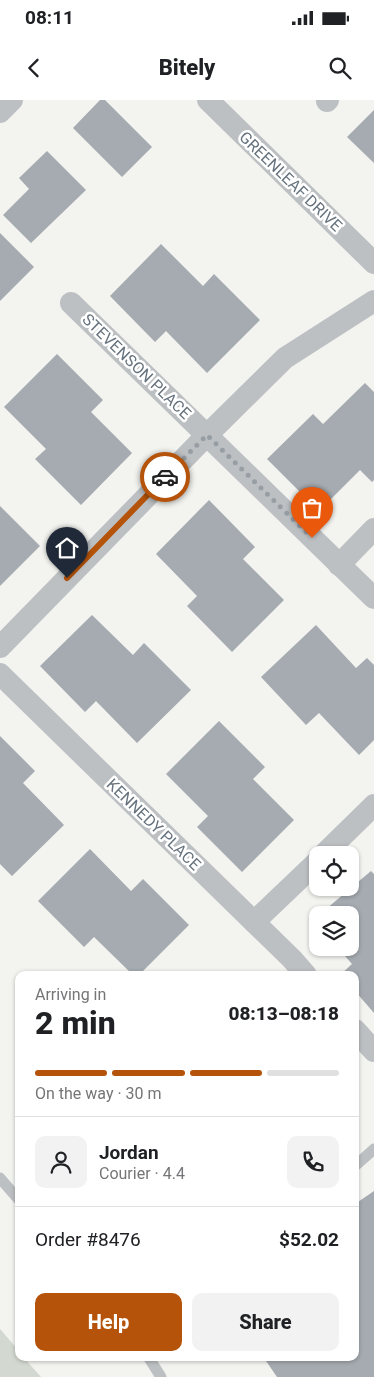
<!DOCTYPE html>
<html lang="en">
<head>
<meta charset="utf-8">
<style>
	:root { --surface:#fff; --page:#f2f2f2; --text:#202124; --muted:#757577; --line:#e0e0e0; --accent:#b45309 }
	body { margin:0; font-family:Roboto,sans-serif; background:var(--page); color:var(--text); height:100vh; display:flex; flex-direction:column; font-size:19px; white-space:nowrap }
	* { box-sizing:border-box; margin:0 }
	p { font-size:16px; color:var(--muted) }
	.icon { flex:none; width:28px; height:28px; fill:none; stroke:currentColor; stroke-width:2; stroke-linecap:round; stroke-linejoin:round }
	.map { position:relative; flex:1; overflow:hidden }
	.details { position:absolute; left:15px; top:871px; width:344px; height:390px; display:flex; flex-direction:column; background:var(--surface); border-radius:10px; box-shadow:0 1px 4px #0004 }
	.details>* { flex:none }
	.controls { position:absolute; left:309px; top:746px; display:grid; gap:10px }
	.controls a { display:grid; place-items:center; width:50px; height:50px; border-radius:10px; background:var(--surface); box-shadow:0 1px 4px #0004; font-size:25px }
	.pin { position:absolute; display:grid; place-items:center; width:42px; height:42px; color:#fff; margin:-51px -21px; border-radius:50% 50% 50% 0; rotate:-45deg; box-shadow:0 0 5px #0007 }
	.pin .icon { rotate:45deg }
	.courier { position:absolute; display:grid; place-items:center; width:50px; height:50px; margin:-25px; border:4px solid #b45309; border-radius:50%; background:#fff; color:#222; box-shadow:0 1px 6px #0007 }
	.overview em { font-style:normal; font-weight:800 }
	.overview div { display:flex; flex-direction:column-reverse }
	.overview { display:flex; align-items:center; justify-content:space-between; height:85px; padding:0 20px }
	h1 { font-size:32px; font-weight:800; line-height:38px }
	.bar { display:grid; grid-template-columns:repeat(4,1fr); gap:8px 5px; align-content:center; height:60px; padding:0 20px }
	.bar i { height:6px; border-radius:4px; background:var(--line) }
	.bar .current { background:var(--accent) }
	.bar p { grid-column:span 4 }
	.line { display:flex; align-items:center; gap:12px; padding:0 20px; border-top:1px solid var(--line) }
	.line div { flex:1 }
	.round { display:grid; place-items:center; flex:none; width:52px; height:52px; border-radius:10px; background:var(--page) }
	.button { display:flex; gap:10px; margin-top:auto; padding:10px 20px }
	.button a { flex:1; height:58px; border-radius:10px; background:var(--accent); color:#fff; font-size:20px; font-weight:800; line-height:58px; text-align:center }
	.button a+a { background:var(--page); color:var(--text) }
	.status { display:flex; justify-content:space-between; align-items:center; height:35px; padding:0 25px; background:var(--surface); direction:ltr }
	.status svg { height:14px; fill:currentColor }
	header { display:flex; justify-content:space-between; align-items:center; height:65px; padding:0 20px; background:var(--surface); font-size:22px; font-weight:800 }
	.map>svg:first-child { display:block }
	.green { fill:#d3d8d0 }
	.building { fill:#a5abb0 }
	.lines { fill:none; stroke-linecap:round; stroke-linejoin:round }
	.lane { stroke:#bdc0c3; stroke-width:11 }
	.street { stroke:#bdc0c3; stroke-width:22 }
	.done { stroke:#979fa5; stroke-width:5; stroke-dasharray:0 9 }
	.route { stroke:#b45309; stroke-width:6 }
	.labels { text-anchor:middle; stroke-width:5; stroke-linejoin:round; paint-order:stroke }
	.street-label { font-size:16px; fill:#66727d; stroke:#fff }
</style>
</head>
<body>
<div class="status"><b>08:11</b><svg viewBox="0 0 49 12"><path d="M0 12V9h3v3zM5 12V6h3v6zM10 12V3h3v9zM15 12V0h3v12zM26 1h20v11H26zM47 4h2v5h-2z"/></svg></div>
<header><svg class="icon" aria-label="back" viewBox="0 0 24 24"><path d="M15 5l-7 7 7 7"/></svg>Bitely<svg class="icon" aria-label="search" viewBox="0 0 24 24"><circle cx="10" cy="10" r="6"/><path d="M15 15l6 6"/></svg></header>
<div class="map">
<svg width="374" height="1277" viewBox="0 0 374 1277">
	<rect width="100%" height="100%" fill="#f3f3f0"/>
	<path class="green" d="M0,1229L19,1251V1258H24L41,1277H0Z"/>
	<g class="building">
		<path d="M100,0H105L152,47L122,77L73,28Z"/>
		<path d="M374,10V63L347,37Z"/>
		<path d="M47,51L86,90L31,143L3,115L29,89L19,78Z"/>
		<path d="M0,133L34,167L0,201Z"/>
		<path d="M161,144L203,186L214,174L260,220L207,273L166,231L155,242L110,196Z"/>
		<path d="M57,254L103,300L91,312L132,353L81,405L35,359L46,349L4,307Z"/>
		<path d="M365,283L374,292V380L372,382L360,370L319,411L267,359L313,314L323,324Z"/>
		<path d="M209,400L255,447L243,459L284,500L232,552L187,506L197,496L156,454Z"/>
		<path d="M0,406L40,446L0,486Z"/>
		<path d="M92,515L133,555L144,543L191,590L137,643L96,601L85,612L40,566Z"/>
		<path d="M316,525L356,568L367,558L374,565V640L359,655L319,613L306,625L261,577Z"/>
		<path d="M219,621L265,667L253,679L294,720L242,772L197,727L208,716L166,674Z"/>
		<path d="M0,636L35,671L23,683L64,725L12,776L0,764Z"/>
		<path d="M90,749L131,791L143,779L189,825L139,875H133L94,837L84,847L38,801Z"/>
		<path d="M371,771L374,774V913L355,891V875H340L352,864L338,848H350V815H319Z"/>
		<path d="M374,1091V1277H277L264,1258H355V1104Z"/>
	</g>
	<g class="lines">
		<g class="lane">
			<path d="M355,1066L374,1049"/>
			<path d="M0,1078L19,1100"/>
			<path d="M149,1258L161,1277"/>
		</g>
		<g class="street">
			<path d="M208,0L374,163"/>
			<path d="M327,1L328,0"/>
			<path d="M0,12L12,0"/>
			<path d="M71,203L374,498"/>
			<path d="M339,465L374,429"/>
			<path d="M0,547L207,335L285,258L374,201"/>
			<path d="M0,574L292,859L306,875"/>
			<path d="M323,755L374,705"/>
			<path d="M254,822L318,761"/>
			<path d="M355,930L374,951"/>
		</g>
	</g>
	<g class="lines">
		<path class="done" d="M165,377L207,335L312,438"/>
		<path class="route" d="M67,478L165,377"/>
	</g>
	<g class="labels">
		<g class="street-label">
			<text transform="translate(291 81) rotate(44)" y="6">GREENLEAF DRIVE</text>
			<text transform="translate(137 266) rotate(44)" y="6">STEVENSON PLACE</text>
			<text transform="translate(154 724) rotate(44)" y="6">KENNEDY PLACE</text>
		</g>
	</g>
</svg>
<div class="controls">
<a><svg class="icon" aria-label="locate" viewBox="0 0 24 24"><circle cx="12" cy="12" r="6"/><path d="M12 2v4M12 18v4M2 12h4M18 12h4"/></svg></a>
<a><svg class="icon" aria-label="layers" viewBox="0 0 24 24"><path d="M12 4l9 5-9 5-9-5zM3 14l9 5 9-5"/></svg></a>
</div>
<div class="pin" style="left:312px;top:438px;background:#ea580c"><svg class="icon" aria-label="bag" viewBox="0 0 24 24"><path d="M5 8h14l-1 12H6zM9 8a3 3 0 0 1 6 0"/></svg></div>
<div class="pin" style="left:67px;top:478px;background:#1f2937"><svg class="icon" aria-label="home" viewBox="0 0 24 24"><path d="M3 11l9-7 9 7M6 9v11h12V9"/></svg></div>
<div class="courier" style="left:165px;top:377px"><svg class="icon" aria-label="car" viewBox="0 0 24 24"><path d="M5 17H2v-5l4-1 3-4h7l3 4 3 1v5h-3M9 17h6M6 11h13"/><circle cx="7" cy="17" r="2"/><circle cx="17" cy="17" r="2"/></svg></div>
<section class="details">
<div class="overview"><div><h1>2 min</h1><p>Arriving in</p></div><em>08:13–08:18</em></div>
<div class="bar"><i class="current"></i><i class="current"></i><i class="current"></i><i></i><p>On the way · 30 m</p></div>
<div class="line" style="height:90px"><a class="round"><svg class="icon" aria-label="person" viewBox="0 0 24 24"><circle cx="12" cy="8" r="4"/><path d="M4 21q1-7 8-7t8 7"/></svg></a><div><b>Jordan</b><p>Courier · 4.4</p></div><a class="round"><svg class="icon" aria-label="phone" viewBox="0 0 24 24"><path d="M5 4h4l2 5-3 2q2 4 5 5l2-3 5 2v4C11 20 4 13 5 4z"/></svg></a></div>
<div class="line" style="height:65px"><div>Order #8476</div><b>$52.02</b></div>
<div class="button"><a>Help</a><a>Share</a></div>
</section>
</div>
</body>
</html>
